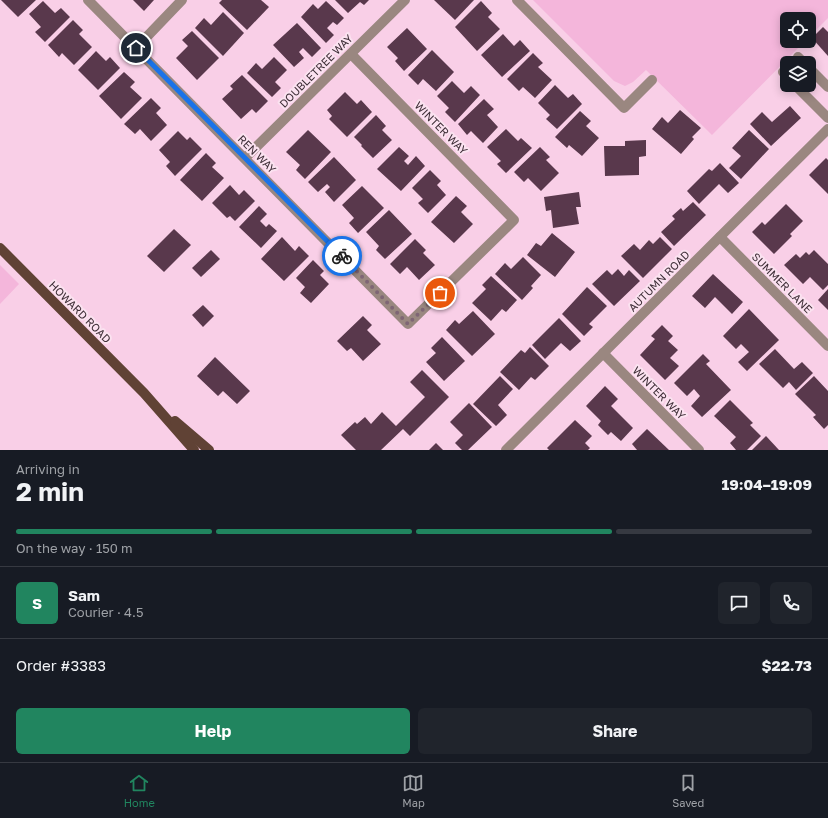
<!DOCTYPE html>
<html lang="en">
<head>
<meta charset="utf-8">
<style>
	:root { --surface:#171b24; --page:#20242c; --text:#f1f3f6; --muted:#9ea1a6; --line:#363941; --accent:#21855f }
	body { margin:0; font-family:"Golos Text",sans-serif; background:var(--page); color:var(--text); height:100vh; display:flex; flex-direction:column; font-size:15px; white-space:nowrap }
	* { box-sizing:border-box; margin:0 }
	p { font-size:13px; color:var(--muted) }
	.icon { flex:none; width:22px; height:22px; fill:none; stroke:currentColor; stroke-width:2; stroke-linecap:round; stroke-linejoin:round }
	.map { position:relative; height:450px; overflow:hidden }
	.drawer { display:flex; flex-direction:column; background:var(--surface); flex:1 }
	.drawer>* { flex:none }
	.fabs { position:absolute; left:780px; top:12px; display:grid; gap:8px }
	.fabs a { display:grid; place-items:center; width:36px; height:36px; border-radius:6px; background:var(--surface); box-shadow:0 2px 10px #0003; font-size:20px }
	.pin { position:absolute; display:grid; place-items:center; width:34px; height:34px; color:#fff; margin:-17px; border:2px solid #fff; border-radius:50%; box-shadow:0 1px 4px #0007 }
	.courier { position:absolute; display:grid; place-items:center; width:40px; height:40px; margin:-20px; border:3px solid #1a73e8; border-radius:50%; background:#fff; color:#222; box-shadow:0 1px 5px #0007 }
	.overview em { font-style:normal; font-weight:700 }
	.overview div { display:flex; flex-direction:column-reverse }
	.overview { display:flex; align-items:center; justify-content:space-between; height:68px; padding:0 16px }
	h1 { font-size:26px; font-weight:700; line-height:30px }
	.bar { display:grid; grid-template-columns:repeat(4,1fr); gap:6px 4px; align-content:center; height:48px; padding:0 16px }
	.bar i { height:5px; border-radius:3px; background:var(--line) }
	.bar .active { background:var(--accent) }
	.bar p { grid-column:span 4 }
	.line { display:flex; align-items:center; gap:10px; padding:0 16px; border-top:1px solid var(--line) }
	.line div { flex:1 }
	.round { display:grid; place-items:center; flex:none; width:42px; height:42px; border-radius:6px; background:var(--page) }
	.cta { display:flex; gap:8px; margin-top:auto; padding:8px 16px }
	.cta a { flex:1; height:46px; border-radius:6px; background:var(--accent); color:#fff; font-size:16px; font-weight:700; line-height:46px; text-align:center }
	.cta a+a { background:var(--page); color:var(--text) }
	.dock { display:flex; justify-content:space-around; align-items:center; height:56px; border-top:1px solid var(--line); background:var(--surface); font-size:11px; color:var(--muted) }
	.dock a { display:grid; justify-items:center; gap:2px }
	.dock .active { color:var(--accent) }
	.map>svg:first-child { display:block }
	.green { fill:#f4b6db }
	.building { fill:#59384c }
	.lines { fill:none; stroke-linecap:round; stroke-linejoin:round }
	.minor { stroke:#9a8780; stroke-width:10 }
	.major { stroke:#604235; stroke-width:10 }
	.done { stroke:#7f6675; stroke-width:4; stroke-dasharray:0 7.2 }
	.route { stroke:#1a73e8; stroke-width:5 }
	.labels { text-anchor:middle; stroke-width:4; stroke-linejoin:round; paint-order:stroke }
	.street-label { font-size:11px; fill:#3e2e37; stroke:#fbe2f0 }
</style>
</head>
<body>
<div class="map">
<svg width="828" height="450" viewBox="0 0 828 450">
	<rect width="100%" height="100%" fill="#f9cfe7"/>
	<g class="green">
		<path d="M533,0H828V18L809,37V19H787V41H805L712,135L646,70L633,82L625,86L614,81Z"/>
		<path d="M0,265L19,284L0,304Z"/>
	</g>
	<g class="building">
		<path d="M1,0H36L18,17Z"/>
		<path d="M133,0H154L144,11Z"/>
		<path d="M222,0H261L269,7L247,30L219,3Z"/>
		<path d="M335,0H369L364,5L360,2L348,13Z"/>
		<path d="M434,0H474L455,20Z"/>
		<path d="M43,1L55,13L61,8L70,17L45,42L35,32L41,27L29,14Z"/>
		<path d="M326,1L344,18L337,25L333,22L327,28L334,35L326,43L301,17L313,4L318,9Z"/>
		<path d="M481,1L492,13L488,17L500,29L477,51L455,27Z"/>
		<path d="M223,12L244,33L223,56L195,28L204,18L211,25Z"/>
		<path d="M73,20L83,30L79,34L92,47L74,65L62,53L59,57L48,45Z"/>
		<path d="M297,23L321,48L312,57L303,48L299,52L304,58L294,67L273,45Z"/>
		<path d="M823,27L828,32V56L812,38Z"/>
		<path d="M407,28L427,49L404,71L395,61L398,58L387,47Z"/>
		<path d="M192,31L219,58L197,80L176,58L188,46L182,40Z"/>
		<path d="M503,34L514,46L520,40L530,51L502,77L481,55Z"/>
		<path d="M432,50L454,72L436,91L423,79L418,85L408,75Z"/>
		<path d="M96,51L106,61L110,57L120,68L98,90L78,70Z"/>
		<path d="M533,53L543,63L538,67L552,80L535,98L523,87L519,91L507,79Z"/>
		<path d="M274,57L287,70L275,82L281,88L272,97L247,73L256,63L262,69Z"/>
		<path d="M124,72L135,82L130,87L142,98L121,119L99,96Z"/>
		<path d="M242,75L268,101L256,113L252,109L241,119L222,99L233,89L230,86Z"/>
		<path d="M452,81L464,93L471,86L480,95L455,122L445,112L449,108L437,96Z"/>
		<path d="M555,85L568,98L573,94L582,104L557,129L546,119L550,115L538,103Z"/>
		<path d="M345,92L357,104L361,100L372,112L347,137L329,119L332,116L327,110Z"/>
		<path d="M151,98L161,108L156,113L167,125L151,141L140,129L135,134L124,124Z"/>
		<path d="M484,99L494,109L487,115L498,127L483,143L471,131L467,135L458,124Z"/>
		<path d="M790,106L801,118L771,146L750,124L762,112L772,122Z"/>
		<path d="M680,110L701,128L692,137L694,139L681,154L652,129L662,117L668,123Z"/>
		<path d="M580,111L591,121L586,126L599,138L582,156L569,145L567,148L555,137Z"/>
		<path d="M376,115L386,126L382,130L392,140L373,158L361,146L362,145L354,137Z"/>
		<path d="M506,129L518,141L521,138L532,148L506,173L497,164L501,161L487,147Z"/>
		<path d="M308,130L331,152L305,179L296,170L300,165L286,152Z"/>
		<path d="M749,130L769,149L741,179L729,168L741,156L732,148Z"/>
		<path d="M178,131L187,140L190,137L202,149L175,176L166,166L170,162L159,150Z"/>
		<path d="M646,140V156L639,157V175L605,176L604,146H625V141Z"/>
		<path d="M399,147L409,156L404,161L408,165L416,156L425,166L401,191L377,169Z"/>
		<path d="M540,147L550,157L546,160L559,173L541,191L528,178L524,182L514,172Z"/>
		<path d="M206,153L216,163L212,167L224,178L202,201L180,180Z"/>
		<path d="M334,157L356,180L334,202L325,192L330,187L327,184L318,192L308,182Z"/>
		<path d="M826,158L828,160V194L809,175Z"/>
		<path d="M720,163L739,183L728,193L719,184L699,204L687,191L709,169L712,171Z"/>
		<path d="M430,170L441,181L437,185L446,195L428,213L418,203L423,199L412,188Z"/>
		<path d="M230,185L239,195L244,190L255,201L235,221L230,216L227,218L212,203Z"/>
		<path d="M362,186L384,208L358,233L349,223L354,218L342,205Z"/>
		<path d="M579,192L581,207H576L579,224L553,228L551,210L546,211L544,197Z"/>
		<path d="M456,196L467,206L461,212L473,224L454,243L431,222Z"/>
		<path d="M693,202L706,215L674,246L661,232L675,219L672,216L681,208L683,211Z"/>
		<path d="M786,204L803,221L790,234L792,236L774,254L752,232L762,222L765,225Z"/>
		<path d="M259,206L267,214L260,221L266,227L269,224L277,231L261,248L239,227Z"/>
		<path d="M389,210L412,234L385,259L376,250L379,246L366,232Z"/>
		<path d="M174,229L191,245L164,272L147,256Z"/>
		<path d="M552,233L575,252L555,277L527,255L536,243L541,246Z"/>
		<path d="M282,237L295,251L299,246L309,256L284,281L261,259Z"/>
		<path d="M660,237L672,249L643,278L621,256L634,244L640,250L649,240L653,244Z"/>
		<path d="M415,239L426,250L423,253L435,265L419,280L407,267L400,274L390,264Z"/>
		<path d="M211,250L220,259L201,277L192,268Z"/>
		<path d="M814,250L828,264V285L823,290L810,277L803,284L784,265L796,254L800,258L806,252L809,255Z"/>
		<path d="M523,257L541,275L531,286L533,288L522,300L495,274L505,263L511,269Z"/>
		<path d="M313,260L324,271L320,275L329,284L311,303L300,293L305,287L296,278Z"/>
		<path d="M618,269L624,276L629,270L640,281L614,306L592,284L607,270L612,275Z"/>
		<path d="M713,274L743,302L732,314L715,297L705,308L692,296Z"/>
		<path d="M491,276L517,300L506,312L502,309L491,321L472,303L486,289L482,285Z"/>
		<path d="M587,287L607,306L589,324L593,327L584,336L562,314Z"/>
		<path d="M828,289V310L818,300Z"/>
		<path d="M203,305L214,316L203,327L192,315Z"/>
		<path d="M749,309L779,340L747,371L738,362L749,352L741,344L736,349L723,336Z"/>
		<path d="M473,311L495,334L472,356L446,330L455,320L459,324Z"/>
		<path d="M363,316L372,325L367,330L381,344L363,361L351,348L347,351L337,341Z"/>
		<path d="M559,318L581,341L570,351L561,343L545,359L532,345Z"/>
		<path d="M662,325L673,336L668,341L678,350L670,358L679,366L665,380L640,355L655,339L651,336Z"/>
		<path d="M442,337L465,361L444,381L426,362L436,353L431,348Z"/>
		<path d="M530,347L549,366L535,380L531,377L519,390L500,372L521,350L525,353Z"/>
		<path d="M775,349L794,369L802,362L813,373L796,390L789,382L783,388L759,364Z"/>
		<path d="M703,354L710,361L706,364L731,390L702,417L691,406L700,396L694,389L687,396L674,383Z"/>
		<path d="M215,357L250,391L237,404L223,391L218,396L197,376Z"/>
		<path d="M422,370L449,397L410,436L403,429L381,450H356L341,435L355,422L357,424L365,417L371,424L382,412L396,426L425,397L410,382Z"/>
		<path d="M500,376L513,389L498,405L507,415L496,426L473,404Z"/>
		<path d="M814,376L828,391V425L824,429L813,417L816,415L795,394Z"/>
		<path d="M605,386L618,399L611,406L633,428L621,441L611,432L608,435L598,425L601,421L586,406Z"/>
		<path d="M730,400L753,423L750,425L761,436L747,450H736L730,443L736,437L714,416Z"/>
		<path d="M469,403L492,427L468,450H462L455,443L463,435L450,422Z"/>
		<path d="M575,420L592,436L585,443L590,448L588,450H549L547,448Z"/>
		<path d="M647,429L669,450H637L632,444Z"/>
		<path d="M766,436L779,450H752Z"/>
		<path d="M436,443L443,450H429Z"/>
	</g>
	<g class="lines">
		<g class="minor">
			<path d="M88,0L408,324L514,220L351,54"/>
			<path d="M517,0L624,108L652,80"/>
			<path d="M136,48L182,0"/>
			<path d="M798,57L804,63"/>
			<path d="M809,68L828,87"/>
			<path d="M783,72L787,76"/>
			<path d="M795,85L828,118"/>
			<path d="M245,158L405,0"/>
			<path d="M720,237L828,346"/>
			<path d="M603,353L699,450"/>
			<path d="M506,450L828,129"/>
		</g>
		<g class="major">
			<path d="M0,248L144,393L194,450"/>
			<path d="M175,421L209,450"/>
		</g>
	</g>
	<g class="lines">
		<path class="done" d="M342,256L408,324L440,293"/>
		<path class="route" d="M136,48L342,256"/>
	</g>
	<g class="labels">
		<g class="street-label">
			<text transform="translate(316 71) rotate(-45)" y="4">DOUBLETREE WAY</text>
			<text transform="translate(441 128) rotate(45)" y="4">WINTER WAY</text>
			<text transform="translate(257 154) rotate(45)" y="4">REN WAY</text>
			<text transform="translate(659 281) rotate(-45)" y="4">AUTUMN ROAD</text>
			<text transform="translate(782 283) rotate(45)" y="4">SUMMER LANE</text>
			<text transform="translate(80 312) rotate(45)" y="4">HOWARD ROAD</text>
			<text transform="translate(659 393) rotate(45)" y="4">WINTER WAY</text>
		</g>
	</g>
</svg>
<div class="fabs">
<a><svg class="icon" aria-label="locate" viewBox="0 0 24 24"><circle cx="12" cy="12" r="6"/><path d="M12 2v4M12 18v4M2 12h4M18 12h4"/></svg></a>
<a><svg class="icon" aria-label="layers" viewBox="0 0 24 24"><path d="M12 4l9 5-9 5-9-5zM3 14l9 5 9-5"/></svg></a>
</div>
<div class="pin" style="left:440px;top:293px;background:#ea580c"><svg class="icon" aria-label="bag" viewBox="0 0 24 24"><path d="M5 8h14l-1 12H6zM9 8a3 3 0 0 1 6 0"/></svg></div>
<div class="pin" style="left:136px;top:48px;background:#1f2937"><svg class="icon" aria-label="home" viewBox="0 0 24 24"><path d="M3 11l9-7 9 7M6 9v11h12V9"/></svg></div>
<div class="courier" style="left:342px;top:256px"><svg class="icon" aria-label="bike" viewBox="0 0 24 24"><circle cx="6" cy="16" r="4"/><circle cx="18" cy="16" r="4"/><path d="M6 16l4-8h5l3 8M10 8l3 8H6M13 5h3"/></svg></div>
</div>
<section class="drawer">
<div class="overview"><div><h1>2 min</h1><p>Arriving in</p></div><em>19:04–19:09</em></div>
<div class="bar"><i class="active"></i><i class="active"></i><i class="active"></i><i></i><p>On the way · 150 m</p></div>
<div class="line" style="height:72px"><b class="round" style="background:var(--accent);color:#fff">S</b><div><b>Sam</b><p>Courier · 4.5</p></div><a class="round"><svg class="icon" aria-label="chat" viewBox="0 0 24 24"><path d="M4 5h16v11H9l-5 4z"/></svg></a><a class="round"><svg class="icon" aria-label="phone" viewBox="0 0 24 24"><path d="M5 4h4l2 5-3 2q2 4 5 5l2-3 5 2v4C11 20 4 13 5 4z"/></svg></a></div>
<div class="line" style="height:52px"><div>Order #3383</div><b>$22.73</b></div>
<div class="cta"><a>Help</a><a>Share</a></div>
</section>
<nav class="dock">
<a class="active"><svg class="icon" aria-label="home" viewBox="0 0 24 24"><path d="M3 11l9-7 9 7M6 9v11h12V9"/></svg>Home</a>
<a><svg class="icon" aria-label="map" viewBox="0 0 24 24"><path d="M3 6l6-2 6 2 6-2v14l-6 2-6-2-6 2zM9 4v14M15 6v14"/></svg>Map</a>
<a><svg class="icon" aria-label="saved" viewBox="0 0 24 24"><path d="M7 4h10v16l-5-4-5 4z"/></svg>Saved</a>
</nav>
</body>
</html>
